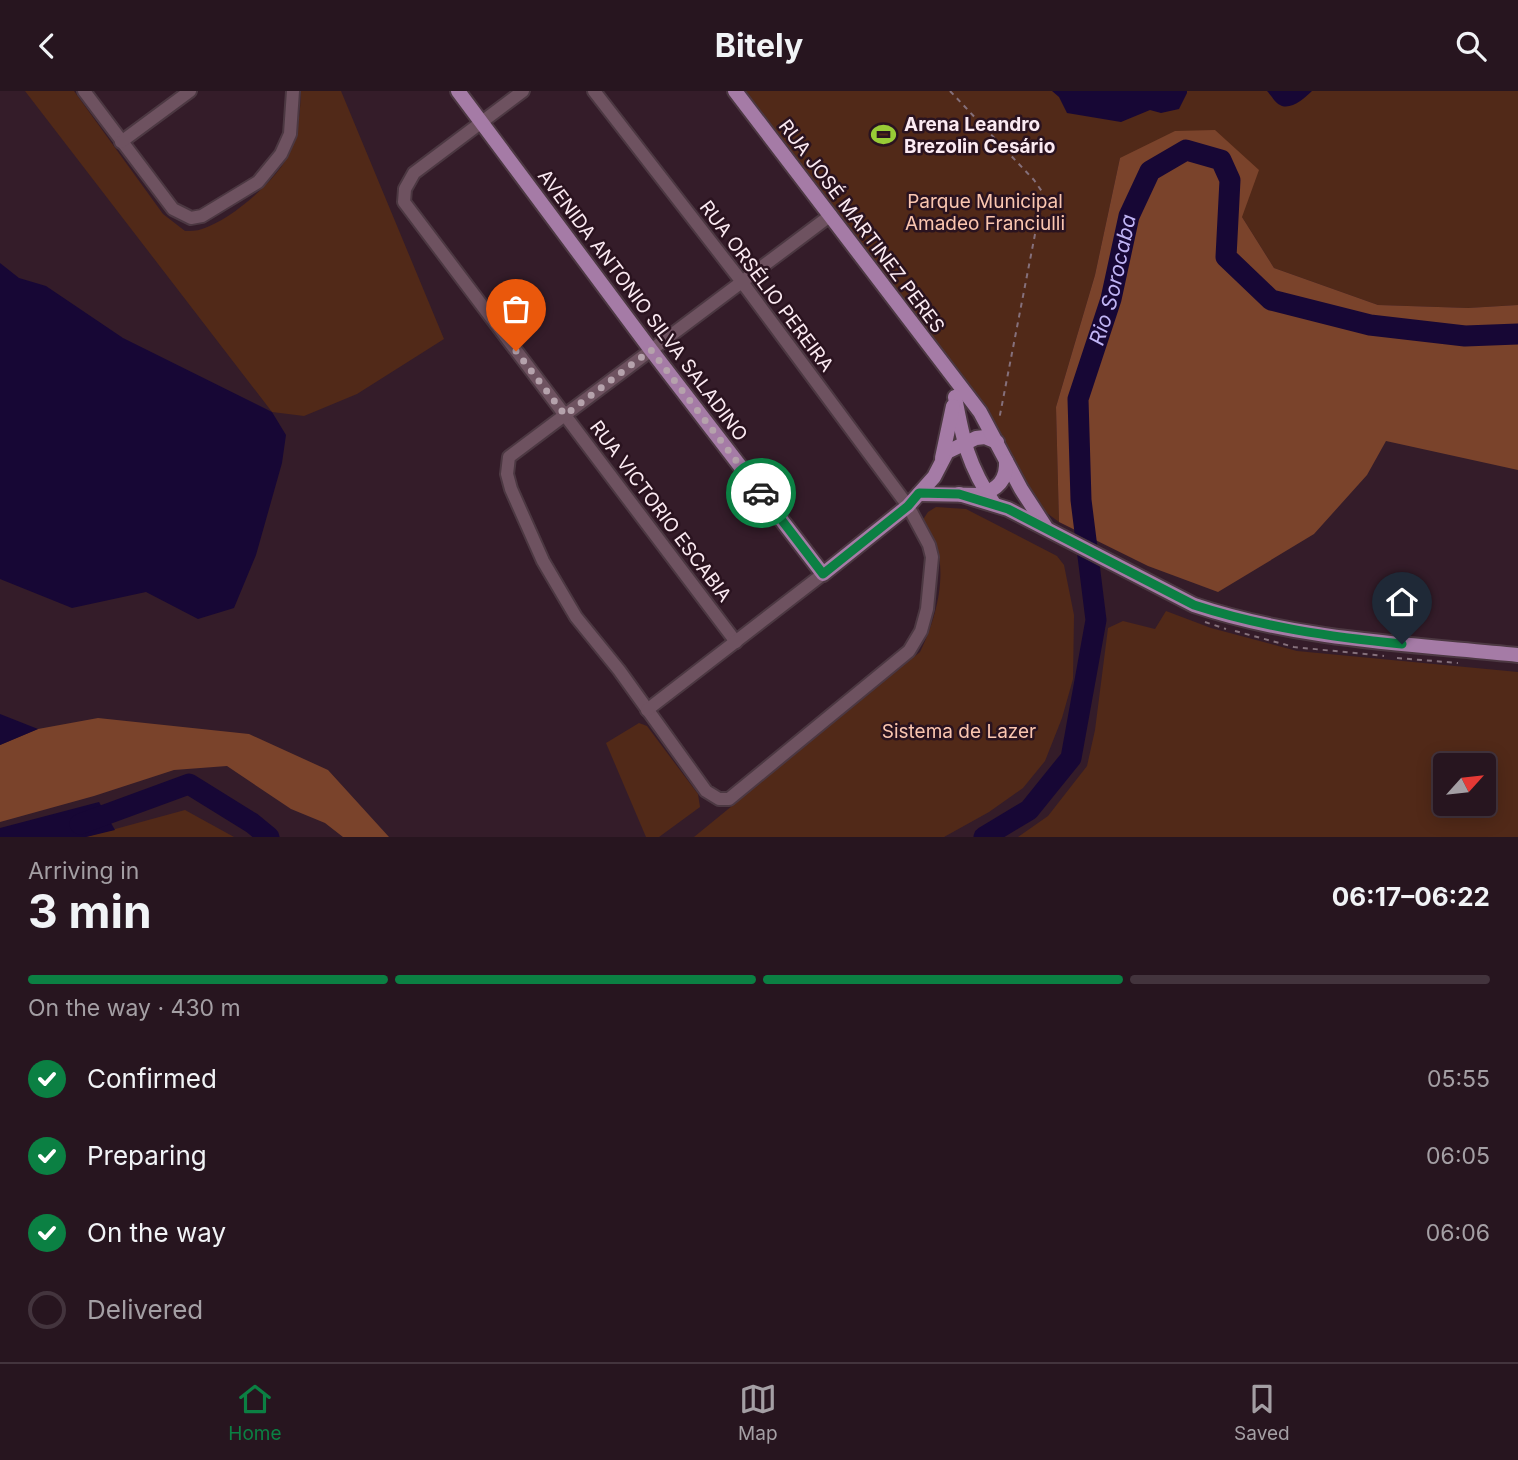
<!DOCTYPE html>
<html lang="en">
<head>
<meta charset="utf-8">
<style>
	:root { --surface:#27151f; --page:#2f1e28; --text:#f1f3f6; --muted:#a49fa4; --line:#43343d; --accent:#0b8043 }
	body { margin:0; font-family:Inter,sans-serif; background:var(--page); color:var(--text); height:100vh; display:flex; flex-direction:column; font-size:26px; white-space:nowrap }
	* { box-sizing:border-box; margin:0 }
	p { font-size:23px; color:var(--muted) }
	.icon { flex:none; width:38px; height:38px; fill:none; stroke:currentColor; stroke-width:2; stroke-linecap:round; stroke-linejoin:round }
	.map { position:relative; height:746px; overflow:hidden }
	.details { display:flex; flex-direction:column; background:var(--surface); flex:1 }
	.details>* { flex:none }
	.needle { width:46px; rotate:63deg }
	.controls { position:absolute; left:1433px; top:662px; display:grid; gap:14px }
	.controls a { display:grid; place-items:center; width:63px; height:63px; border-radius:7px; background:var(--surface); box-shadow:0 4px 18px #0003,0 0 0 2px var(--line); font-size:35px }
	.pin { position:absolute; display:grid; place-items:center; width:60px; height:60px; color:#fff; margin:-72px -30px; border-radius:50% 50% 50% 0; rotate:-45deg; box-shadow:0 0 7px #0007 }
	.pin .icon { rotate:45deg }
	.courier { position:absolute; display:grid; place-items:center; width:70px; height:70px; margin:-35px; border:5px solid #0b8043; border-radius:50%; background:#fff; color:#222; box-shadow:0 2px 9px #0007 }
	.headline em { font-style:normal; font-weight:700 }
	.headline div { display:flex; flex-direction:column-reverse }
	.headline { display:flex; align-items:center; justify-content:space-between; height:119px; padding:0 28px }
	h1 { font-size:46px; font-weight:700; line-height:52px }
	.bar { display:grid; grid-template-columns:repeat(4,1fr); gap:10px 7px; align-content:center; height:84px; padding:0 28px }
	.bar i { height:9px; border-radius:5px; background:var(--line) }
	.bar .on { background:var(--accent) }
	.bar p { grid-column:span 4 }
	ol { padding:0 28px; list-style:none }
	li { display:flex; align-items:center; gap:21px; height:77px }
	li p { margin-inline-start:auto }
	li .icon { padding:7px; border-radius:50%; background:var(--accent); color:#fff; stroke-width:4 }
	li:last-child { color:var(--muted) }
	li i { width:38px; height:38px; border:4px solid var(--line); border-radius:50% }
	header { display:flex; justify-content:space-between; align-items:center; height:91px; padding:0 28px; background:var(--surface); font-size:32px; font-weight:700 }
	.dock { display:flex; justify-content:space-around; align-items:center; height:98px; border-top:2px solid var(--line); background:var(--surface); font-size:19px; color:var(--muted) }
	.dock a { display:grid; justify-items:center; gap:4px }
	.dock .on { color:var(--accent) }
	.map>svg:first-child { display:block }
	.green { fill:#512918; fill-rule:evenodd }
	.forest { fill:#7a432b }
	.water { fill:#170735 }
	.lines { fill:none; stroke-linecap:round; stroke-linejoin:round }
	.river { stroke:#170735; stroke-width:21 }
	.minor-casing { stroke:#4c3842; stroke-width:16 }
	.major-casing { stroke:#4c3842; stroke-width:18 }
	.path { stroke:#85707b; stroke-width:2; stroke-dasharray:5 5; stroke-linecap:butt }
	.minor { stroke:#6e5260; stroke-width:12 }
	.major { stroke:#a57ba6; stroke-width:14 }
	.done { stroke:#b5a2ac; stroke-width:7; stroke-dasharray:0 12.6 }
	.route { stroke:#0b8043; stroke-width:9 }
	.labels { text-anchor:middle; stroke-width:5; stroke-linejoin:round; paint-order:stroke }
	.poi-label { font-size:19px; font-weight:bold; fill:#fbeaf2; stroke:#2a131f; text-anchor:start }
	.park-label { font-size:19px; fill:#fbc6b0; stroke:#2a131f }
	.street-label { font-size:19px; fill:#fbeaf2; stroke:#2a131f }
	.water-label { font-size:21px; font-style:italic; fill:#c0b4f5; stroke:#2a131f }
</style>
</head>
<body>
<header><svg class="icon" aria-label="back" viewBox="0 0 24 24"><path d="M15 5l-7 7 7 7"/></svg>Bitely<svg class="icon" aria-label="search" viewBox="0 0 24 24"><circle cx="10" cy="10" r="6"/><path d="M15 15l6 6"/></svg></header>
<div class="map">
<svg width="1518" height="746" viewBox="0 0 1518 746">
	<rect width="100%" height="100%" fill="#341c29"/>
	<g class="green">
		<path d="M25,0H74L163,123L185,140C190,140 197,140 202,138C231,129 279,88 291,59C299,40 300,21 301,0H341L444,248L357,303L304,325L272,321Z"/>
		<path d="M742,0H1518V214L1468,217L1378,214L1274,177L1242,126L1120,67L1095,184L1056,316L1059,431L1044,420L982,315Z"/>
		<path d="M936,416L966,418L1057,465L1064,474L1074,524L1073,588L1062,627L1045,670L1023,697L989,721L944,746H694L920,561C935,531 949,482 934,449C932,442 926,436 922,430L928,421Z"/>
		<path d="M1166,520L1211,537L1297,560L1518,581V746H1018L1048,725L1087,675L1095,639L1108,537L1123,530L1155,538ZM1446,674H1484V712H1446Z"/>
		<path d="M639,632L647,635L698,703L700,716L659,746H646L606,652Z"/>
		<path d="M185,719L234,746H86Z"/>
	</g>
	<g class="forest">
		<path d="M1215,39L1259,79L1242,126L1274,177L1378,214L1468,217L1518,214V379L1386,350L1367,384L1314,443L1218,501L1148,475L1059,431L1056,316L1095,184L1120,67L1175,40Z"/>
		<path d="M98,627L249,643L328,679L389,746H343L325,732L291,718L227,675L174,679L94,705L0,731V654L38,638Z"/>
	</g>
	<g class="water">
		<path d="M1052,0H1187V2L1179,18L1161,22L1150,19L1121,31L1067,22L1059,6Z"/>
		<path d="M1267,0H1312C1305,7 1290,20 1280,14C1275,12 1271,4 1267,0Z"/>
		<path d="M0,172L19,187L46,195L123,247L272,321L286,344L282,372L256,464L234,517L198,528L146,501L72,517L0,488Z"/>
		<path d="M0,623L38,638L0,654Z"/>
		<path d="M99,711L115,739L86,746H0V737Z"/>
	</g>
	<g class="lines">
		<g class="river">
			<path d="M80,733L189,693L252,732L269,746"/>
			<path id="s1" d="M984,746L1029,719L1071,667L1096,529L1081,409L1078,308L1111,208L1129,125L1150,80L1186,59L1221,69L1230,89L1226,166L1271,209L1370,234L1465,245L1518,243"/>
		</g>
		<defs>
			<g id="minor">
				<path d="M84,0L173,118L191,127L202,125L258,91L281,63L290,43L293,0"/>
				<path d="M523,0L414,82L405,98L404,111L736,551"/>
				<path d="M594,0L742,191L908,415L929,454L932,466L927,518L921,540L909,560L729,708H719L706,700L619,579L576,526L543,470L511,398L507,383L509,366L831,124"/>
				<path d="M121,51L190,0"/>
				<path d="M647,619L823,483"/>
			</g>
			<g id="major">
				<path d="M458,0L651,259L823,483L908,415L934,386L947,361L976,347L985,346L997,351"/>
				<path d="M735,0L980,321L1021,398L1045,435"/>
				<path d="M955,306C963,350 968,374 994,413"/>
				<path d="M942,367L953,315"/>
				<path d="M919,403L980,404C998,398 1007,389 1006,370"/>
				<path d="M959,403L1008,418L1194,514C1298,549 1409,553 1518,564"/>
			</g>
		</defs>
		<use href="#minor" class="minor-casing"/>
		<use href="#major" class="major-casing"/>
		<g class="path">
			<path d="M950,0L1034,89L1043,102L999,329"/>
			<path d="M855,135C877,146 888,167 897,190"/>
			<path d="M1205,531L1226,538"/>
			<path d="M1235,540L1294,556L1384,565"/>
			<path d="M1397,567L1458,572"/>
		</g>
		<use href="#minor" class="minor"/>
		<use href="#major" class="major"/>
	</g>
	<g class="lines">
		<path class="done" d="M516,260L565,324L651,259L761,402"/>
		<path class="route" d="M761,402L823,483L908,415L919,402L959,403L1008,418L1194,514C1262,536 1331,546 1402,553"/>
	</g>
	<defs>
		<symbol id="stadium-bare" viewBox="-9 -9 18 18"><path d="M0-5a6.5 5 0 1 0 0 10a6.5 5 0 1 0 0-10ZM-3.5-1.8h7v3.6h-7Z" fill="#98cb36" stroke="#2a131f" stroke-width="2.5" paint-order="stroke"/></symbol>
	</defs>
	<g fill-rule="evenodd">
		<use href="#stadium-bare" x="866" y="26" width="35" height="35"/>
	</g>
	<g class="labels">
		<g class="poi-label">
			<text x="904" y="40">Arena Leandro<tspan x="904" dy="22">Brezolin Cesário</tspan></text>
		</g>
		<g class="park-label">
			<text x="985" y="117">Parque Municipal<tspan x="985" dy="22">Amadeo Franciulli</tspan></text>
			<text x="959" y="647">Sistema de Lazer</text>
		</g>
		<g class="street-label">
			<text transform="translate(862 135) rotate(53)" y="7">RUA JOSÉ MARTINEZ PERES</text>
			<text transform="translate(767 195) rotate(53)" y="7">RUA ORSÉLIO PEREIRA</text>
			<text transform="translate(643 214) rotate(53)" y="7">AVENIDA ANTONIO SILVA SALADINO</text>
			<text transform="translate(661 420) rotate(53)" y="7">RUA VICTORIO ESCABIA</text>
		</g>
		<g class="water-label">
			<text dy="7" stroke="none"><textPath href="#s1" startOffset="606">Rio Sorocaba</textPath></text>
		</g>
	</g>
</svg>
<div class="controls">
<a><svg class="needle" viewBox="-14 -14 28 28"><path d="M0-13l5 13h-10z" fill="#e53935"/><path d="M0 13l5-13h-10z" fill="#a49fa4"/></svg></a>
</div>
<div class="pin" style="left:516px;top:260px;background:#ea580c"><svg class="icon" aria-label="bag" viewBox="0 0 24 24"><path d="M5 8h14l-1 12H6zM9 8a3 3 0 0 1 6 0"/></svg></div>
<div class="pin" style="left:1402px;top:553px;background:#1f2937"><svg class="icon" aria-label="home" viewBox="0 0 24 24"><path d="M3 11l9-7 9 7M6 9v11h12V9"/></svg></div>
<div class="courier" style="left:761px;top:402px"><svg class="icon" aria-label="car" viewBox="0 0 24 24"><path d="M5 17H2v-5l4-1 3-4h7l3 4 3 1v5h-3M9 17h6M6 11h13"/><circle cx="7" cy="17" r="2"/><circle cx="17" cy="17" r="2"/></svg></div>
</div>
<section class="details">
<div class="headline"><div><h1>3 min</h1><p>Arriving in</p></div><em>06:17–06:22</em></div>
<div class="bar"><i class="on"></i><i class="on"></i><i class="on"></i><i></i><p>On the way · 430 m</p></div>
<ol>
<li><svg class="icon" aria-label="check" viewBox="0 0 24 24"><path d="M5 12l5 5 9-10"/></svg>Confirmed<p>05:55</p></li>
<li><svg class="icon" aria-label="check" viewBox="0 0 24 24"><path d="M5 12l5 5 9-10"/></svg>Preparing<p>06:05</p></li>
<li><svg class="icon" aria-label="check" viewBox="0 0 24 24"><path d="M5 12l5 5 9-10"/></svg>On the way<p>06:06</p></li>
<li><i></i>Delivered</li>
</ol>
</section>
<nav class="dock">
<a class="on"><svg class="icon" aria-label="home" viewBox="0 0 24 24"><path d="M3 11l9-7 9 7M6 9v11h12V9"/></svg>Home</a>
<a><svg class="icon" aria-label="map" viewBox="0 0 24 24"><path d="M3 6l6-2 6 2 6-2v14l-6 2-6-2-6 2zM9 4v14M15 6v14"/></svg>Map</a>
<a><svg class="icon" aria-label="saved" viewBox="0 0 24 24"><path d="M7 4h10v16l-5-4-5 4z"/></svg>Saved</a>
</nav>
</body>
</html>
